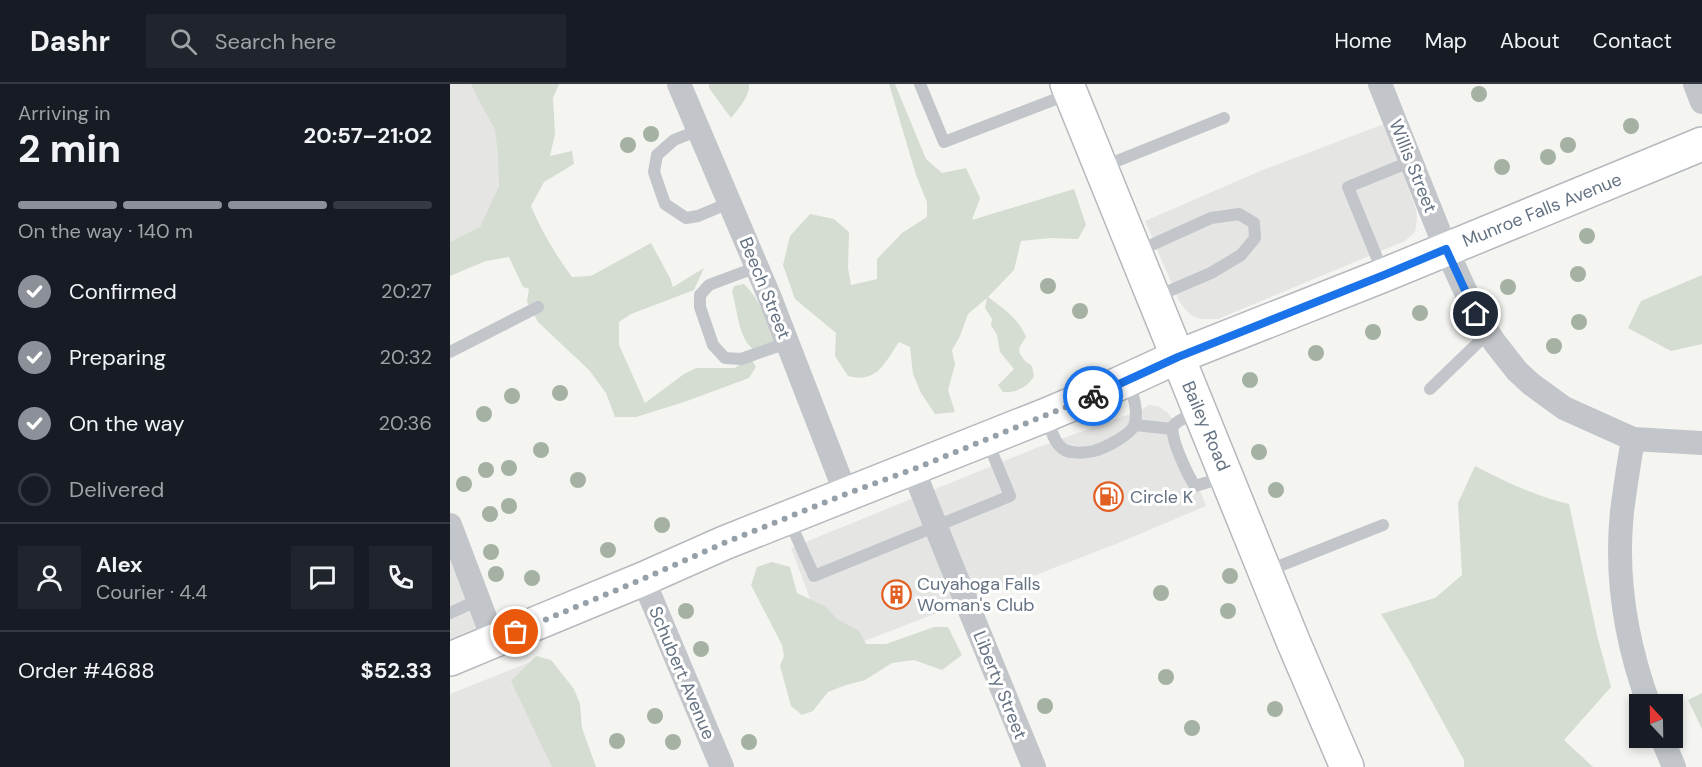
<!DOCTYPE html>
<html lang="en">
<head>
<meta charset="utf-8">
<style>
	:root { --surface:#171b24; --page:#20242c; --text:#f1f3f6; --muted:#9ea1a6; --line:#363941; --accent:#8c9099 }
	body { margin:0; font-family:"DM Sans",sans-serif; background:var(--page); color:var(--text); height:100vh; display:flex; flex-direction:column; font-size:22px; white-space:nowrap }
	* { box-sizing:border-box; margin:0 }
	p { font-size:20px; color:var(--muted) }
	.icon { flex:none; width:33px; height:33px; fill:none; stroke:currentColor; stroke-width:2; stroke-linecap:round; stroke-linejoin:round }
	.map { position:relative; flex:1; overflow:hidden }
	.sheet { display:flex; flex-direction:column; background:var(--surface); width:450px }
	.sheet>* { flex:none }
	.needle { width:39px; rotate:338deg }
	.controls { position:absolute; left:1179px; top:610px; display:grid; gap:12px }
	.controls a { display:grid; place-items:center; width:54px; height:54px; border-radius:0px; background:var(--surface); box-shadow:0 3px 9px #0003; font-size:30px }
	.pin { position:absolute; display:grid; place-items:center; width:51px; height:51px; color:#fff; margin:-26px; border:3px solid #fff; border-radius:50%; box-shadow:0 2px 6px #0007 }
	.courier { position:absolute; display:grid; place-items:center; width:60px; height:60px; margin:-30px; border:4px solid #1a73e8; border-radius:50%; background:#fff; color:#222; box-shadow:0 2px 8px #0007 }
	.headline em { font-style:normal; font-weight:700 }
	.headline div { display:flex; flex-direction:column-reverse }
	.headline { display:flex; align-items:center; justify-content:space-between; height:102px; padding:0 18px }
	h1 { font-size:39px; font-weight:700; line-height:45px }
	.bar { display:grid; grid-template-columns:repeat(4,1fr); gap:9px 6px; align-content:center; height:72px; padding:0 18px }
	.bar i { height:8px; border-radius:4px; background:var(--line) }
	.bar .on { background:var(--accent) }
	.bar p { grid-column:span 4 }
	.line { display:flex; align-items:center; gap:15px; padding:0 18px; border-top:2px solid var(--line) }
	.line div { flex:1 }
	.round { display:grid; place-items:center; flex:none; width:63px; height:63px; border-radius:0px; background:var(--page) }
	ol { padding:0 18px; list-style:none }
	li { display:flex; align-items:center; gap:18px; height:66px }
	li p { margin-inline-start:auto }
	li .icon { padding:6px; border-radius:50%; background:var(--accent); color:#fff; stroke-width:4 }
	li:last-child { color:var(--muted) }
	li i { width:33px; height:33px; border:3px solid var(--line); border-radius:50% }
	header { display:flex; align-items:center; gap:36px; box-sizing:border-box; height:84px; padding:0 30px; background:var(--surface); border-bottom:2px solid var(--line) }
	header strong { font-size:28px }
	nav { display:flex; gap:33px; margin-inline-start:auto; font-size:21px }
	.search { width:420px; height:54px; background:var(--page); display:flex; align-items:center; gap:15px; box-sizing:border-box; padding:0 21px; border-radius:0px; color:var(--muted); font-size:22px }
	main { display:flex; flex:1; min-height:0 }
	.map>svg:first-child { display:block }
	.built { fill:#e5e6e4 }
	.green { fill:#d5dcd2 }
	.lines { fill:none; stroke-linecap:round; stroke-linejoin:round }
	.secondary-casing { stroke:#b4b9be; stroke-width:36 }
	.lane { stroke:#c2c5c9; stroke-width:12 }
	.street { stroke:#c2c5c9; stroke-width:24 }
	.secondary { stroke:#fff; stroke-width:33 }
	.tree { fill:#a5b1a2 }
	.done { stroke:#96a0a9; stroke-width:6; stroke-dasharray:0 10.8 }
	.route { stroke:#1a73e8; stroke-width:8 }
	.labels { text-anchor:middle; stroke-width:6; stroke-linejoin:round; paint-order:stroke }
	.street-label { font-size:18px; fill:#647282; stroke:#fff }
	.poi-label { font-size:18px; fill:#647282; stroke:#fff; text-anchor:start }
</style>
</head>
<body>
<header>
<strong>Dashr</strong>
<div class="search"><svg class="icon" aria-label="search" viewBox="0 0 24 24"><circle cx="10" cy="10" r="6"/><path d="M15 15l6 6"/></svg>Search here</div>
<nav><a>Home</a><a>Map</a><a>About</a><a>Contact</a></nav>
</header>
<main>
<section class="sheet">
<div class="headline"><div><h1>2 min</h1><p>Arriving in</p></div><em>20:57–21:02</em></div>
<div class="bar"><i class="on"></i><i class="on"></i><i class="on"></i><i></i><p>On the way · 140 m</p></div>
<ol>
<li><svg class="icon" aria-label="check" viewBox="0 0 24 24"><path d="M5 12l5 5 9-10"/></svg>Confirmed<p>20:27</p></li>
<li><svg class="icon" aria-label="check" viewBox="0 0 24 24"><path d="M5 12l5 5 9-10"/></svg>Preparing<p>20:32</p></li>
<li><svg class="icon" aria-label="check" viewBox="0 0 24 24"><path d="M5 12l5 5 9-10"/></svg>On the way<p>20:36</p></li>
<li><i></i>Delivered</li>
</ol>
<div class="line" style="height:108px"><a class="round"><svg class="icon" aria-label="person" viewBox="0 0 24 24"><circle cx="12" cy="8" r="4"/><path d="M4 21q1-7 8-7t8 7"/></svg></a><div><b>Alex</b><p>Courier · 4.4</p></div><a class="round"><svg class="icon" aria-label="chat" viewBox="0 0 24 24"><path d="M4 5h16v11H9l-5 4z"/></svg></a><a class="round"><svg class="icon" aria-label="phone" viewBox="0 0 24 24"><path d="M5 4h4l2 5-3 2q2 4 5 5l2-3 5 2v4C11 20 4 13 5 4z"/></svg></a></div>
<div class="line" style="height:78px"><div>Order #4688</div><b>$52.33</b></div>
</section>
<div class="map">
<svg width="1252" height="683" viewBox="0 0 1252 683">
	<rect width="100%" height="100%" fill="#f4f5f1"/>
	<g class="built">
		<path d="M0,0H52L65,147L0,176Z"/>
		<path d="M934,40L966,125L967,136L965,148L955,157L768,235H751L742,232L735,225L729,217L695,137L810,87Z"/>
		<path d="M699,321L708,322L717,328L721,333L756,422L666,460L381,570L341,464L586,364L691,326Z"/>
		<path d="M0,441L44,557L0,575Z"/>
		<path d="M80,578L122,683H0V610Z"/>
	</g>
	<g class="green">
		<path d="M21,0H109L103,14L105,50L100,72L122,67L124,80L94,98L81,122C92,148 105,170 122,193L141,192L201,159L220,194L223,203L254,184L244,206L181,230L169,238V261L195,319L234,290L246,284H285L292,279L302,276L306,283L299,294L237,317L186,333H165L156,309L139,286L88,238L77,218L79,205L73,203L59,173L36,177L0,192V158L30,143L49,102L48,71L45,45L28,15Z"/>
		<path d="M259,0H299C300,12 289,24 281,34L259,4Z"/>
		<path d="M439,0H445L476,75L492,89L516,84L530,114L522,136L624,105L636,141L628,155L601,154L571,157L564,186L538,213C553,224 569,235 576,253L569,264L570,270L575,277L582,282L584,292C578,303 566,309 553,308L548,301L564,285L550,268L547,251L541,241L542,235L535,224L537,214L518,230L510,252L502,266L505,281L498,306L505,328L485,330L471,309L463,290L460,263L449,258C435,278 428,300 398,292L385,272L386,249L345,215L333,181L340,152L360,130L384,135L399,148L398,184L401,201L427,195V175L452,149L477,133V118L466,91Z"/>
		<path d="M1252,191V260L1221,267L1178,244L1191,217Z"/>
		<path d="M294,200C309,214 318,237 325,256L320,262L303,265C288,253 288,227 282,208L284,202Z"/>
		<path d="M1025,382C1056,398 1085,412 1119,420L1147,551L1161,603L1114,656L1143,683H1014V676L959,576L931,530L985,514L1012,491L1008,419Z"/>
		<path d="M322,478L340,483L347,509L375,522L387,535L409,547L416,560H436L484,543H498L512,571L492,586L464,576L442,579L415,596L393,602L378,608L363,627L352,631L341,622L330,582L334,572L332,561L301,501L307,483Z"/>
		<path d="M86,572L101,576L124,605L130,620L132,644L146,683H102L61,597Z"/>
		<path d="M1252,609V645L1238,616Z"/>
	</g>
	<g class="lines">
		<defs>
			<g id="secondary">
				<path d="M617,0L843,557L897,683"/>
				<path d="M0,575L193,495L274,459L596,331L653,307L727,273L934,191L1252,60"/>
			</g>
		</defs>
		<use href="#secondary" class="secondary-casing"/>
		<g class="lane">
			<path d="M470,0L494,58L619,10"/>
			<path d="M249,46L224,56L207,71L204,88L215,120L236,134L248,132L279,119"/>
			<path d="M652,83L774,34"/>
			<path d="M686,168L761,134L789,130L804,139L805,154L791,171L761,189L705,213"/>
			<path d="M307,183L259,201L250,211V223L263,261L275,274L291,275L337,259"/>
			<path d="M934,191L898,103L962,77"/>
			<path d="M0,268L88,223"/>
			<path d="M980,305L1038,249"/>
			<path d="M749,327C742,331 729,335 724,341C717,350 739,393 745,402L775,393"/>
			<path d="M596,332C600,342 603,358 613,365C620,370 636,369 644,367C655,364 683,350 685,339C688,325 683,311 679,298"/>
			<path d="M685,341L722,345"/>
			<path d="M339,436L364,492L560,412L537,356"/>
			<path d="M817,487L933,441"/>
			<path d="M0,529L28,516"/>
		</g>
		<g class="street">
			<path d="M229,0L320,214L396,410"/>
			<path d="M930,0L996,165L1026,230L1045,259L1067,287L1081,300L1114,324L1183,355L1252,359"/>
			<path d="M1245,0L1252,18"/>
			<path d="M1183,355C1179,379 1175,404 1172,428C1165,495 1176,558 1199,621"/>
			<path d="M463,385L498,473L584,683"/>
			<path d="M0,441L44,557"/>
			<path d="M193,495L272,683"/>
			<path d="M1212,654L1224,683"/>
		</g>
		<use href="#secondary" class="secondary"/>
	</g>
	<g class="tree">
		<circle cx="1029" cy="10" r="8"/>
		<circle cx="1181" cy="42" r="8"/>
		<circle cx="201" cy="50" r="8"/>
		<circle cx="178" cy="61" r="8"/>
		<circle cx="1118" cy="61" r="8"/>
		<circle cx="1098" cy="73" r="8"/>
		<circle cx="1052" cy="83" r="8"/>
		<circle cx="1137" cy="152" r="8"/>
		<circle cx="1128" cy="190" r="8"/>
		<circle cx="598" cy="202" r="8"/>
		<circle cx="1058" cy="203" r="8"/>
		<circle cx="630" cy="227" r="8"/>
		<circle cx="970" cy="229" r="8"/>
		<circle cx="1129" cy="238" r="8"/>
		<circle cx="923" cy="248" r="8"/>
		<circle cx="1104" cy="262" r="8"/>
		<circle cx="866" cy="269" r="8"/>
		<circle cx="800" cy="296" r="8"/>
		<circle cx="110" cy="309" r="8"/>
		<circle cx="62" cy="312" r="8"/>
		<circle cx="34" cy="330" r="8"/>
		<circle cx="91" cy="366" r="8"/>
		<circle cx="809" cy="368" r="8"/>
		<circle cx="59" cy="384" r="8"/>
		<circle cx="36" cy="386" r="8"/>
		<circle cx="128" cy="396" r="8"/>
		<circle cx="14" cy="400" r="8"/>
		<circle cx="826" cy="406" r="8"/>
		<circle cx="59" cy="422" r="8"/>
		<circle cx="40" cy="430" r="8"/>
		<circle cx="212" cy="441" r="8"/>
		<circle cx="158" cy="466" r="8"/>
		<circle cx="41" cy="468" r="8"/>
		<circle cx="46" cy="490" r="8"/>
		<circle cx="780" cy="492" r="8"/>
		<circle cx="82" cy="494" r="8"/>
		<circle cx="711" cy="509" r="8"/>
		<circle cx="236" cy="527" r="8"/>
		<circle cx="778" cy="527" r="8"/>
		<circle cx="251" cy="565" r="8"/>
		<circle cx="716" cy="593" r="8"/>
		<circle cx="595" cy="622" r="8"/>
		<circle cx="825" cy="625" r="8"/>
		<circle cx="205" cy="632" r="8"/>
		<circle cx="742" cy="644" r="8"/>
		<circle cx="167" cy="657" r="8"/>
		<circle cx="223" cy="658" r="8"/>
		<circle cx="299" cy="658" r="8"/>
	</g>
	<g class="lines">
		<path class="done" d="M66,548L193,495L274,459L396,410L464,385L643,312"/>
		<path class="route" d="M643,312L728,273L934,191L996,165L1026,230"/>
	</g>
	<defs>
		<symbol id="fuel-ring" viewBox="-11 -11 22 22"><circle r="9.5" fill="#fff" stroke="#e25f24" stroke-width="1.5"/><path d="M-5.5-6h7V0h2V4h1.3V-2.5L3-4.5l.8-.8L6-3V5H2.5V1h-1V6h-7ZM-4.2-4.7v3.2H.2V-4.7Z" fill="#e25f24"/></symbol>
		<symbol id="building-ring" viewBox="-11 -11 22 22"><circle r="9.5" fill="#fff" stroke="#e25f24" stroke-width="1.5"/><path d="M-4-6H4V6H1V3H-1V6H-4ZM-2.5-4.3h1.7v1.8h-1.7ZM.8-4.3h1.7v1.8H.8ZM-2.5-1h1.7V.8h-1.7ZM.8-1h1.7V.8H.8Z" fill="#e25f24"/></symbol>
	</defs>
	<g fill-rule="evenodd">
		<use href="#fuel-ring" x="642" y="396" width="33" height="33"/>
		<use href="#building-ring" x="430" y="494" width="33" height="33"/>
	</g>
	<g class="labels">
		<g class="street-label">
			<text transform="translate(963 82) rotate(68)" y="6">Willis Street</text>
			<text transform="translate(1092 126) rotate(-22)" y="6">Munroe Falls Avenue</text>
			<text transform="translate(315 204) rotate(68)" y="6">Beech Street</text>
			<text transform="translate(756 342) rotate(67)" y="6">Bailey Road</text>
			<text transform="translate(232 589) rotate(67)" y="6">Schubert Avenue</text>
			<text transform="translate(550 601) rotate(68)" y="6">Liberty Street</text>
		</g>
		<g class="poi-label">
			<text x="680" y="419">Circle K</text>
			<text x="467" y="506">Cuyahoga Falls<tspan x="467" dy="21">Woman's Club</tspan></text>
		</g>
	</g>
</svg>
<div class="controls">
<a><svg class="needle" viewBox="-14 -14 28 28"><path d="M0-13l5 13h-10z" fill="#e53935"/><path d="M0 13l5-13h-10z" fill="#9ea1a6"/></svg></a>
</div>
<div class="pin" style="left:66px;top:548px;background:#ea580c"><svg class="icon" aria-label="bag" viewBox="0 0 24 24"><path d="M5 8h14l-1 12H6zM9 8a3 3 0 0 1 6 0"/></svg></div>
<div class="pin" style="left:1026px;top:230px;background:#1f2937"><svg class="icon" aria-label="home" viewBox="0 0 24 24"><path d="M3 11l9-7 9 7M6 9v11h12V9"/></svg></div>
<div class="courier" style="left:643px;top:312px"><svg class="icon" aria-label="bike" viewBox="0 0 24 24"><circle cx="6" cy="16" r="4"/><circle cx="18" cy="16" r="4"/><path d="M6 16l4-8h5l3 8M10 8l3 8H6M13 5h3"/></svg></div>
</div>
</main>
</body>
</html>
